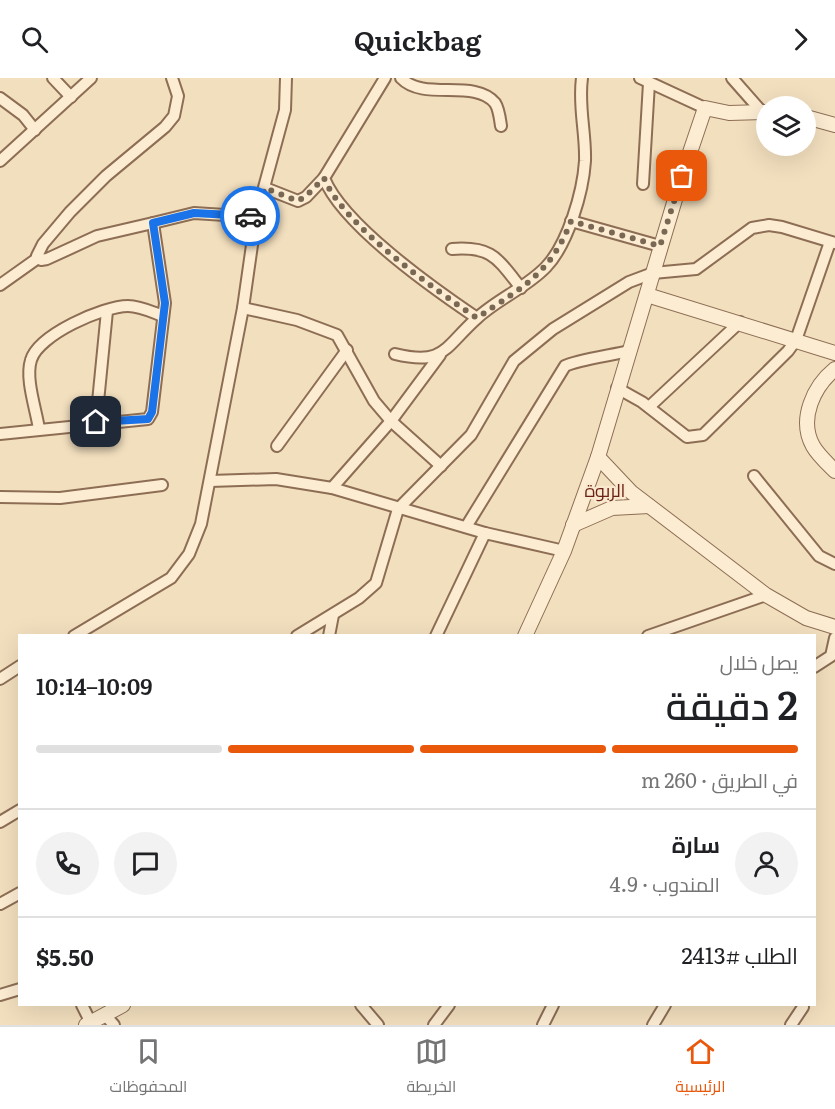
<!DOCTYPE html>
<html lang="ar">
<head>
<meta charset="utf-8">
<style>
	:root { --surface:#fff; --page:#f2f2f2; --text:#202124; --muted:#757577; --line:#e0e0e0; --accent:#ea580c }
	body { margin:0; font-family:Literata,Cairo,serif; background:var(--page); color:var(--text); direction:rtl; height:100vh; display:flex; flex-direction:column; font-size:22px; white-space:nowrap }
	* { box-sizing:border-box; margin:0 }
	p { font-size:20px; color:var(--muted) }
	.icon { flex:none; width:33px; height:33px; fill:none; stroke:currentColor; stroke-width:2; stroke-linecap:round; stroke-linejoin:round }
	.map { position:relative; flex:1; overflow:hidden; direction:ltr }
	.drawer { position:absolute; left:18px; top:556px; width:798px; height:372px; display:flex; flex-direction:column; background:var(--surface); border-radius:0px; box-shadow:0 6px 24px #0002; direction:rtl }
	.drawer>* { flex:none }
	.buttons { position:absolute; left:756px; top:18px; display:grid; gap:12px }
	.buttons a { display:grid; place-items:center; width:60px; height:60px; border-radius:50%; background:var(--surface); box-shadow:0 6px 24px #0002; font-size:30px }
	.pin { position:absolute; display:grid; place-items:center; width:51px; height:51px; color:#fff; margin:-26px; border-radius:12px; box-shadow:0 3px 9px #0006 }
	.courier { position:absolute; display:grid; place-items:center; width:60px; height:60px; margin:-30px; border:4px solid #1a73e8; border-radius:50%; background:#fff; color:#222; box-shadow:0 2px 8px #0007 }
	.summary em { font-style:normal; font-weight:600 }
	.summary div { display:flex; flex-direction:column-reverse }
	.summary { display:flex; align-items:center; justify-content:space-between; height:102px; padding:0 18px }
	h1 { font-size:39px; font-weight:600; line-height:45px }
	.bar { display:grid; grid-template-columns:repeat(4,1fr); gap:9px 6px; align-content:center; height:72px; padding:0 18px }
	.bar i { height:8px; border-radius:4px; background:var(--line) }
	.bar .active { background:var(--accent) }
	.bar p { grid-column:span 4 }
	.line { display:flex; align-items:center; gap:15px; padding:0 18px; border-top:2px solid var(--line) }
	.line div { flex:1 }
	.round { display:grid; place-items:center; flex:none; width:63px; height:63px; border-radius:32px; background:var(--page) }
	header { display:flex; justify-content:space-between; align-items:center; height:78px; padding:0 18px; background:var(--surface); font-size:27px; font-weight:600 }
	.tabs { display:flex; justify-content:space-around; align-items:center; height:84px; border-top:2px solid var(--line); background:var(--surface); font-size:16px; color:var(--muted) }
	.tabs a { display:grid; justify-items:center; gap:3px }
	.tabs .active { color:var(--accent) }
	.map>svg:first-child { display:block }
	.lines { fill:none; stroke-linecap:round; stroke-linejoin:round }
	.minor-casing { stroke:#8d6e55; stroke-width:14 }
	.tertiary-casing { stroke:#8d6e55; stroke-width:16 }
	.minor { stroke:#fcecd2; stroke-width:10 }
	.tertiary { stroke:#fcecd2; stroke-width:14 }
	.done { stroke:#7a6854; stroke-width:6; stroke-dasharray:0 10.8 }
	.route { stroke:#1a73e8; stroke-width:8 }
	.labels { text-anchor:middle; stroke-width:4.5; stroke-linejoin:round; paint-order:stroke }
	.neighbourhood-label { font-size:18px; fill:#6c2116; stroke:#f9e9cf }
</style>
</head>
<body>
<header><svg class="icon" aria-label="forward" viewBox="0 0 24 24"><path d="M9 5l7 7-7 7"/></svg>Quickbag<svg class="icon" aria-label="search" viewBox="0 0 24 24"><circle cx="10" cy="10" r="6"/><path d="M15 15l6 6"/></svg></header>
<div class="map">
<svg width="835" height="947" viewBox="0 0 835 947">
	<rect width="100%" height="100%" fill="#f2dfbe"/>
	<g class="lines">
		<defs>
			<g id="minor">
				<path d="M53,0L71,19"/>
				<path d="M385,0L324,100C342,146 434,211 477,240"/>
				<path d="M401,0C424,24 474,0 495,25C499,31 500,41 501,48"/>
				<path d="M640,0L705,30"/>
				<path d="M732,0L762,34"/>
				<path d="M0,20L23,37L35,52"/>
				<path d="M0,83L91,0"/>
				<path d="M643,106L649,5"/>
				<path d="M265,110L298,123L306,119L324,100"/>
				<path d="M571,143L660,168"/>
				<path d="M153,145L97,158L47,181L41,182L37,178L43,166L70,134L106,98L165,49L174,38L178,18L172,0"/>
				<path d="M452,171C492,168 497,180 521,210"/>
				<path d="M0,207L38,180"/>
				<path d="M243,230L297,242L337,257L374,323L391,343L441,388"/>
				<path d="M395,276C444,288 444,270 476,241C497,221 526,210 546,189C568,166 583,114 585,83C586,55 578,28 582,0"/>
				<path d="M617,310L642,324L687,359L703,357L788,273L796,262L830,164"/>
				<path d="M649,329L740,244"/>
				<path d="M96,344L107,233"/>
				<path d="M39,351C36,331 25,301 31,282C38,257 103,228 128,228C140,228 152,234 163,238"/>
				<path d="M0,356L148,341L152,334L165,225L153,145L194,135L256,139"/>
				<path d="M277,368L347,272"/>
				<path d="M754,398L819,478L835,486"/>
				<path d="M210,403L276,401L332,410L485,455L564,473"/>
				<path d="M332,410L391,343L440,277"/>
				<path d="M0,419L60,420L162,407"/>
				<path d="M466,449L565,288C576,282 613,277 629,273"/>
				<path d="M74,558L171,500L189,476L201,446L243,230L256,139L285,32L286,0"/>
				<path d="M297,558L359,520L376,505L398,431L471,357L514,283L553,251L629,204L653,195L696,191L752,150L769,147L782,149L835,165"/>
				<path d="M329,558L333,537"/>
				<path d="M436,558L485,455"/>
				<path d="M648,558L766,517"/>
				<path d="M814,589L831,578L835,560"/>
				<path d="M0,601L20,588"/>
				<path d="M0,744L20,732"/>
				<path d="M0,826L20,815"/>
				<path d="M0,917L20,911"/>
				<path d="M82,927L91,945"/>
				<path d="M361,927L378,947"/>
				<path d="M105,937L114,947"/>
				<path d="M434,947L449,927"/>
				<path d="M543,947L553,927"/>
				<path d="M653,947L665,927"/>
				<path d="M791,947L803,929"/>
			</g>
			<g id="tertiary">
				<path d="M806,39L835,47"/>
				<path d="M647,217L835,275"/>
				<path d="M835,291C814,308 798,341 813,368C818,377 828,386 835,393"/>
				<path d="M598,379L631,414L766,517L806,540L835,549"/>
				<path d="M573,447L612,430L649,428"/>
				<path d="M525,558L564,473L598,379L682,98L705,30L729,35L766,34"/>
				<path d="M86,947L123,927"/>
			</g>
		</defs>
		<use href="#minor" class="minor-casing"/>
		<use href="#tertiary" class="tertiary-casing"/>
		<use href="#minor" class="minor"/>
		<use href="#tertiary" class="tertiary"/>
	</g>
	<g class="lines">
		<path class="done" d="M250,138L256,139L265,110L298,123L306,118L324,100C343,147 434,211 477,240C522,209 550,197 571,143L660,168L682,98"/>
		<path class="route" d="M96,344L148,341L152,334L165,225L153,145L194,135L250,138"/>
	</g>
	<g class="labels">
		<g class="neighbourhood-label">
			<text x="605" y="419">الربوة</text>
		</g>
	</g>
</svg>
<div class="buttons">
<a><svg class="icon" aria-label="layers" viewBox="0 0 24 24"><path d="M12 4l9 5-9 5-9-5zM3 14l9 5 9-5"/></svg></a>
</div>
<div class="pin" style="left:682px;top:98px;background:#ea580c"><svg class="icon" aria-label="bag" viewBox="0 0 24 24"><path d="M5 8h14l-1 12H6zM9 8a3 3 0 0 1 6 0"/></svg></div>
<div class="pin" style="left:96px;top:344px;background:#1f2937"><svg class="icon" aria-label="home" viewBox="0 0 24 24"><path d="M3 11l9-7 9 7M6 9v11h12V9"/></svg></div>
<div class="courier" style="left:250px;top:138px"><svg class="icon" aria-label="car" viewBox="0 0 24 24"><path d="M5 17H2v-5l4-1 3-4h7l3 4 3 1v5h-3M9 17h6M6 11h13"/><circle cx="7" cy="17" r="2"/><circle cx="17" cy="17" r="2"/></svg></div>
<section class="drawer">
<div class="summary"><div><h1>2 دقيقة</h1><p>يصل خلال</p></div><em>10:09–10:14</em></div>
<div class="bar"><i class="active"></i><i class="active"></i><i class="active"></i><i></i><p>في الطريق · 260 m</p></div>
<div class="line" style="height:108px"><a class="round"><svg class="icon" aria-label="person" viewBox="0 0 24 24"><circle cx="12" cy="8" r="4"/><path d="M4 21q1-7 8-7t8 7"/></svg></a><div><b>سارة</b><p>المندوب · 4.9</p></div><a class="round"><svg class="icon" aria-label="chat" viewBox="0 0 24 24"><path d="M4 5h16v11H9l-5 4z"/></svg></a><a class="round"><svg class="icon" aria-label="phone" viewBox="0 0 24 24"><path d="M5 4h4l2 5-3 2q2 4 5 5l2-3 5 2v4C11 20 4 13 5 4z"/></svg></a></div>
<div class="line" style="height:78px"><div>الطلب #2413</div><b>$5.50</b></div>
</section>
</div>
<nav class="tabs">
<a class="active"><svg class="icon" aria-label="home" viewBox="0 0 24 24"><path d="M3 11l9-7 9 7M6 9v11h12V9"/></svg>الرئيسية</a>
<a><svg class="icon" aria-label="map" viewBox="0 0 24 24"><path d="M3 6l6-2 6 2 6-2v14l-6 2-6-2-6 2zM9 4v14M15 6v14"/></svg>الخريطة</a>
<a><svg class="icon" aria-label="saved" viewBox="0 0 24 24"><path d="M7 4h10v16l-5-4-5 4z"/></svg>المحفوظات</a>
</nav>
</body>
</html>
